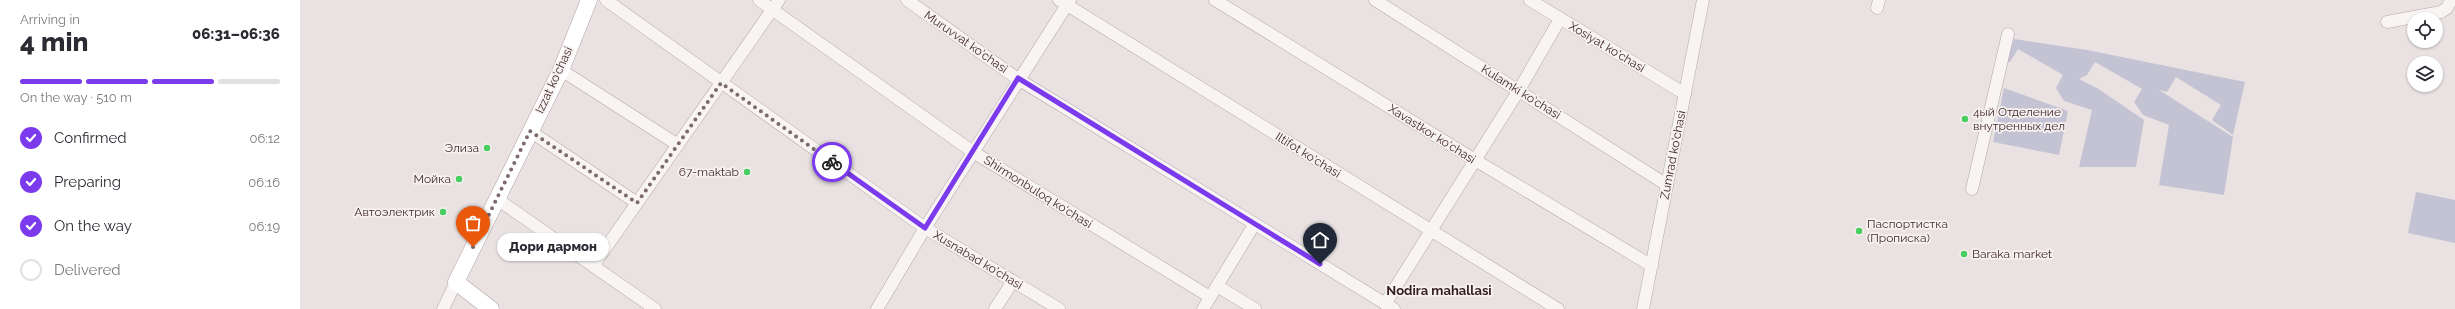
<!DOCTYPE html>
<html lang="en">
<head>
<meta charset="utf-8">
<style>
	:root { --surface:#fff; --page:#f7f7f7; --text:#2b2b33; --muted:#7c7c81; --line:#e1e1e2; --accent:#7c3aed }
	body { margin:0; font-family:Raleway,sans-serif; background:var(--page); color:var(--text); height:100vh; display:flex; flex-direction:column; font-size:15px; white-space:nowrap }
	* { box-sizing:border-box; margin:0 }
	p { font-size:13px; color:var(--muted) }
	.icon { flex:none; width:22px; height:22px; fill:none; stroke:currentColor; stroke-width:2; stroke-linecap:round; stroke-linejoin:round }
	.map { position:relative; flex:1; overflow:hidden }
	.details { display:flex; flex-direction:column; background:var(--surface); width:300px }
	.details>* { flex:none }
	.fabs { position:absolute; left:2107px; top:12px; display:grid; gap:8px }
	.fabs a { display:grid; place-items:center; width:36px; height:36px; border-radius:50%; background:var(--surface); box-shadow:0 1px 3px #0004; font-size:20px }
	.pin { position:absolute; display:grid; place-items:center; width:34px; height:34px; color:#fff; margin:-41px -17px; border-radius:50% 50% 50% 0; rotate:-45deg; box-shadow:0 0 4px #0007 }
	.pin .icon { rotate:45deg }
	.courier { position:absolute; display:grid; place-items:center; width:40px; height:40px; margin:-20px; border:3px solid #7c3aed; border-radius:50%; background:#fff; color:#222; box-shadow:0 1px 5px #0007 }
	.bubble { position:absolute; height:28px; border-radius:14px; background:var(--surface); box-shadow:0 1px 3px #0004; font-size:13px; font-weight:800; line-height:28px; text-align:center }
	.head em { font-style:normal; font-weight:800 }
	.head div { display:flex; flex-direction:column-reverse }
	.head { display:flex; align-items:center; justify-content:space-between; height:68px; padding:0 20px }
	h1 { font-size:26px; font-weight:800; line-height:30px }
	.bar { display:grid; grid-template-columns:repeat(4,1fr); gap:6px 4px; align-content:center; height:48px; padding:0 20px }
	.bar i { height:5px; border-radius:3px; background:var(--line) }
	.bar .selected { background:var(--accent) }
	.bar p { grid-column:span 4 }
	ol { padding:0 20px; list-style:none }
	li { display:flex; align-items:center; gap:12px; height:44px }
	li p { margin-inline-start:auto }
	li .icon { padding:4px; border-radius:50%; background:var(--accent); color:#fff; stroke-width:4 }
	li:last-child { color:var(--muted) }
	li i { width:22px; height:22px; border:2px solid var(--line); border-radius:50% }
	main { display:flex; flex:1; min-height:0 }
	.map>svg:first-child { display:block }
	.green { fill:#c4c3d4 }
	.lines { fill:none; stroke-linecap:round; stroke-linejoin:round }
	.minor-casing { stroke:#b4a7a7; stroke-width:13 }
	.major-casing { stroke:#b6a1a2; stroke-width:17 }
	.minor { stroke:#f8f4f4; stroke-width:12 }
	.major { stroke:#fff; stroke-width:16 }
	.done { stroke:#7d6a6b; stroke-width:4; stroke-dasharray:0 7.2 }
	.route { stroke:#7c3aed; stroke-width:5 }
	.poi-dot { fill:#48cd60; stroke:#f7f1f2; stroke-width:1.5 }
	.labels { text-anchor:middle; stroke-width:3.5; stroke-linejoin:round; paint-order:stroke }
	.street-label { font-size:12px; fill:#422a2b; stroke:#f7f1f2 }
	.poi-label { font-size:12px; fill:#422a2b; stroke:#f7f1f2; text-anchor:end }
	.neighbourhood-label { font-size:13px; font-weight:bold; fill:#331c1c; stroke:#f7f1f2 }
</style>
</head>
<body>
<main>
<section class="details">
<div class="head"><div><h1>4 min</h1><p>Arriving in</p></div><em>06:31–06:36</em></div>
<div class="bar"><i class="selected"></i><i class="selected"></i><i class="selected"></i><i></i><p>On the way · 510 m</p></div>
<ol>
<li><svg class="icon" aria-label="check" viewBox="0 0 24 24"><path d="M5 12l5 5 9-10"/></svg>Confirmed<p>06:12</p></li>
<li><svg class="icon" aria-label="check" viewBox="0 0 24 24"><path d="M5 12l5 5 9-10"/></svg>Preparing<p>06:16</p></li>
<li><svg class="icon" aria-label="check" viewBox="0 0 24 24"><path d="M5 12l5 5 9-10"/></svg>On the way<p>06:19</p></li>
<li><i></i>Delivered</li>
</ol>
</section>
<div class="map">
<svg width="2155" height="309" viewBox="0 0 2155 309">
	<rect width="100%" height="100%" fill="#eae2e2"/>
	<g class="green">
		<path d="M1714,39L1787,50L1945,82L1933,135L1912,120L1921,105L1876,77L1867,92L1859,90L1933,137L1924,195L1859,185L1869,125L1843,115L1834,102L1842,89L1795,62L1787,75L1779,79L1797,88L1844,120L1836,167H1779L1792,110L1764,101L1756,88L1763,75L1718,49L1710,62H1707Z"/>
		<path d="M1704,88L1768,111L1759,155L1693,142Z"/>
		<path d="M2116,192L2155,200V243L2108,233Z"/>
	</g>
	<g class="lines">
		<defs>
			<g id="minor">
				<path d="M306,0L625,228L759,309"/>
				<path d="M459,0L673,152L910,297"/>
				<path d="M607,0L718,79L1094,309"/>
				<path d="M759,0L1258,309"/>
				<path d="M915,0L1175,160L1352,266"/>
				<path d="M1075,0L1367,185"/>
				<path d="M1230,0L1385,94"/>
				<path d="M1577,8L1579,0"/>
				<path d="M2087,22L2141,12L2147,8L2151,0"/>
				<path d="M261,70L378,145"/>
				<path d="M230,131L337,203"/>
				<path d="M1672,189L1708,34"/>
				<path d="M197,199L355,309"/>
				<path d="M293,266L479,0"/>
				<path d="M917,286L955,309"/>
				<path d="M1085,304L1219,90L1260,19"/>
				<path d="M143,309L156,282"/>
				<path d="M577,309L625,228L770,0"/>
				<path d="M695,309L713,281"/>
				<path d="M903,309L954,225"/>
				<path d="M1343,309L1403,0"/>
			</g>
			<path id="major" d="M191,309L156,282L261,70L289,0"/>
		</defs>
		<use href="#minor" class="minor-casing"/>
		<use href="#major" class="major-casing"/>
		<use href="#minor" class="minor"/>
		<use href="#major" class="major"/>
	</g>
	<g class="lines">
		<path class="done" d="M173,247L230,131L337,203L421,83L532,162"/>
		<path class="route" d="M532,162L625,228L718,78L1020,264"/>
	</g>
	<g class="poi-dot">
		<circle cx="1665" cy="119" r="4"/>
		<circle cx="187" cy="148" r="4"/>
		<circle cx="447" cy="172" r="4"/>
		<circle cx="159" cy="179" r="4"/>
		<circle cx="143" cy="212" r="4"/>
		<circle cx="1559" cy="231" r="4"/>
		<circle cx="1664" cy="254" r="4"/>
	</g>
	<g class="labels">
		<g class="street-label">
			<text transform="translate(666 42) rotate(35)" y="4">Muruvvat ko'chasi</text>
			<text transform="translate(1307 47) rotate(31)" y="4">Xosiyat ko'chasi</text>
			<text transform="translate(254 80) rotate(-65)" y="4">Izzat ko'chasi</text>
			<text transform="translate(1221 92) rotate(32)" y="4">Kulamki ko'chasi</text>
			<text transform="translate(1132 134) rotate(32)" y="4">Xavastkor ko'chasi</text>
			<text transform="translate(1008 155) rotate(32)" y="4">Iltifot ko'chasi</text>
			<text transform="translate(1373 155) rotate(-79)" y="4">Zumrad ko'chasi</text>
			<text transform="translate(738 192) rotate(32)" y="4">Shirmonbuloq ko'chasi</text>
			<text transform="translate(678 260) rotate(31)" y="4">Xusnabad ko'chasi</text>
		</g>
		<g class="poi-label">
			<text x="1673" y="116" text-anchor="start">4ый Отделение<tspan x="1673" dy="14">внутренных дел</tspan></text>
			<text x="179" y="152">Элиза</text>
			<text x="439" y="176">67-maktab</text>
			<text x="151" y="183">Мойка</text>
			<text x="135" y="216">Автоэлектрик</text>
			<text x="1567" y="228" text-anchor="start">Паспортистка<tspan x="1567" dy="14">(Прописка)</tspan></text>
			<text x="1672" y="258" text-anchor="start">Baraka market</text>
		</g>
		<g class="neighbourhood-label">
			<text x="1139" y="295">Nodira mahallasi</text>
		</g>
	</g>
</svg>
<div class="fabs">
<a><svg class="icon" aria-label="locate" viewBox="0 0 24 24"><circle cx="12" cy="12" r="6"/><path d="M12 2v4M12 18v4M2 12h4M18 12h4"/></svg></a>
<a><svg class="icon" aria-label="layers" viewBox="0 0 24 24"><path d="M12 4l9 5-9 5-9-5zM3 14l9 5 9-5"/></svg></a>
</div>
<div class="pin" style="left:173px;top:247px;background:#ea580c"><svg class="icon" aria-label="bag" viewBox="0 0 24 24"><path d="M5 8h14l-1 12H6zM9 8a3 3 0 0 1 6 0"/></svg></div>
<div class="pin" style="left:1020px;top:264px;background:#1f2937"><svg class="icon" aria-label="home" viewBox="0 0 24 24"><path d="M3 11l9-7 9 7M6 9v11h12V9"/></svg></div>
<div class="courier" style="left:532px;top:162px"><svg class="icon" aria-label="bike" viewBox="0 0 24 24"><circle cx="6" cy="16" r="4"/><circle cx="18" cy="16" r="4"/><path d="M6 16l4-8h5l3 8M10 8l3 8H6M13 5h3"/></svg></div>
<div class="bubble" style="left:197px;top:233px;width:112px">Дори дармон</div>
</div>
</main>
</body>
</html>
